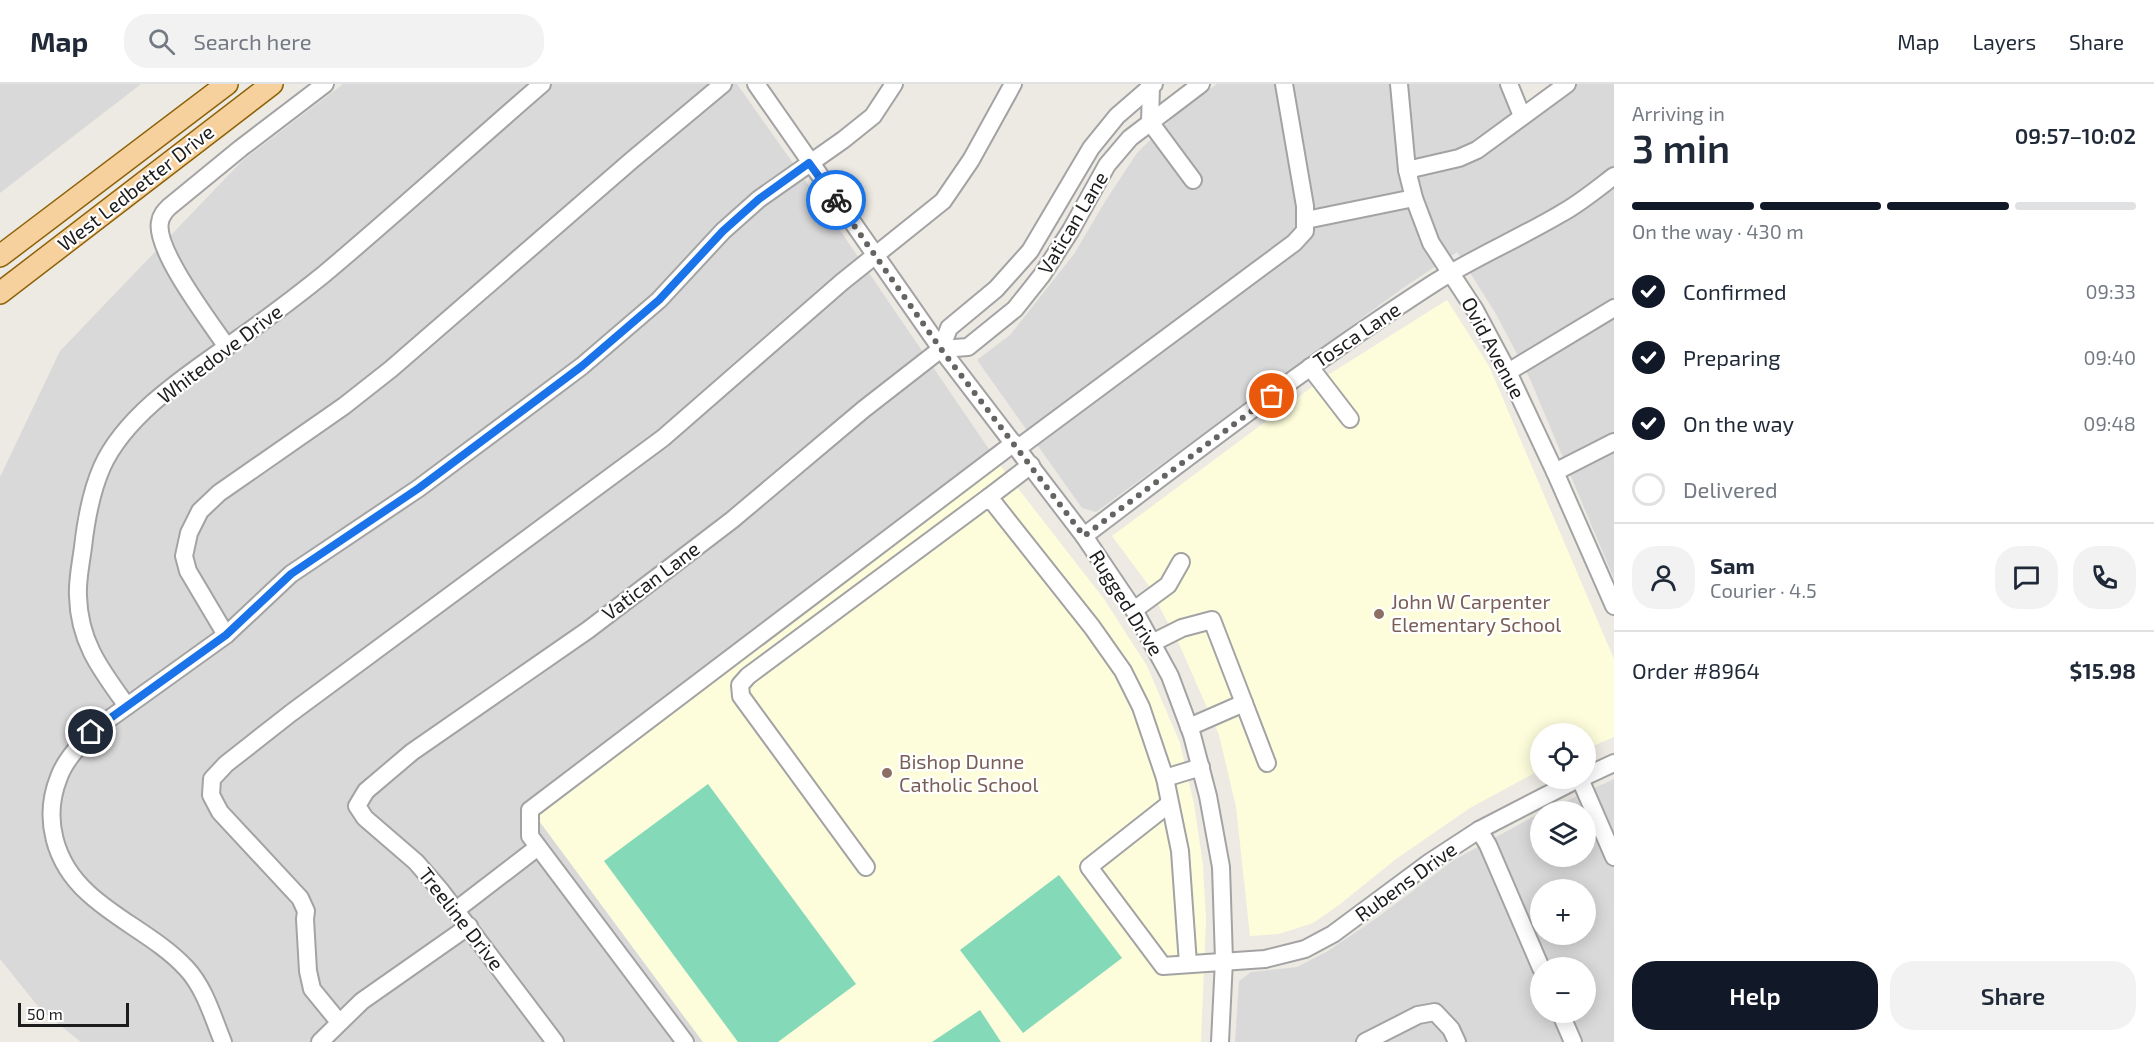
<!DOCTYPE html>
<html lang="en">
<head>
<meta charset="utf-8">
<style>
	:root { --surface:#fff; --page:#f2f2f3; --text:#1f2937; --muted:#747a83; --line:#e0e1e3; --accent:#111827 }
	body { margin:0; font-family:"Exo 2",sans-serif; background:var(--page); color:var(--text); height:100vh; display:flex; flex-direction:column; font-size:22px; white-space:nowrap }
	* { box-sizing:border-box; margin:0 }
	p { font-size:20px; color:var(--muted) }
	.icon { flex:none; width:33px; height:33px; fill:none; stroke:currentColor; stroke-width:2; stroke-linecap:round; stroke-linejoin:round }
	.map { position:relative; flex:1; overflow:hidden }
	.panel { display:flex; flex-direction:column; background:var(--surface); width:540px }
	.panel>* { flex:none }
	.fabs { position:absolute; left:1530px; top:639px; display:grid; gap:12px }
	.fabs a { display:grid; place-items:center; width:66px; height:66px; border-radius:50%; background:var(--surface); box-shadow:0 3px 15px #0003; font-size:30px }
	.scale { position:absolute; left:18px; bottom:15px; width:111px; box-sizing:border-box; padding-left:6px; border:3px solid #1c1c1c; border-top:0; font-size:16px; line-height:21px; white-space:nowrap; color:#1c1c1c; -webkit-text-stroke:4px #fff; paint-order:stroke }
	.pin { position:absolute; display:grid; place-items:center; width:51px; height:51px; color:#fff; margin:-26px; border:3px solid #fff; border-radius:50%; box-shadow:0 2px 6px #0007 }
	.courier { position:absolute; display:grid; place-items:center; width:60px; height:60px; margin:-30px; border:4px solid #1a73e8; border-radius:50%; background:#fff; color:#222; box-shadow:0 2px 8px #0007 }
	.head em { font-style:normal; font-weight:600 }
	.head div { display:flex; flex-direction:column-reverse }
	.head { display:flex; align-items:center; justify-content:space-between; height:102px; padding:0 18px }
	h1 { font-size:39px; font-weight:600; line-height:45px }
	.bar { display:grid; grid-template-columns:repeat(4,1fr); gap:9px 6px; align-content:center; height:72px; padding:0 18px }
	.bar i { height:8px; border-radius:4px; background:var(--line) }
	.bar .on { background:var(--accent) }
	.bar p { grid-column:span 4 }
	.line { display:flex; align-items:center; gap:15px; padding:0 18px; border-top:2px solid var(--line) }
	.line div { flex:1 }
	.round { display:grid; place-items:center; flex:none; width:63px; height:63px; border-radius:24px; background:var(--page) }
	ol { padding:0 18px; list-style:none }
	li { display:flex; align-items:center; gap:18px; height:66px }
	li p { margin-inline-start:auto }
	li .icon { padding:6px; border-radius:50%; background:var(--accent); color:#fff; stroke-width:4 }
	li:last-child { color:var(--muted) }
	li i { width:33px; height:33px; border:3px solid var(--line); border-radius:50% }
	.primary-button { display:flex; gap:12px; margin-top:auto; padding:12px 18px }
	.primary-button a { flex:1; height:69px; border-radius:24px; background:var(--accent); color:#fff; font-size:24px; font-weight:600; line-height:69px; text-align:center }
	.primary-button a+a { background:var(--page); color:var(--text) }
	header { display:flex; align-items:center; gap:36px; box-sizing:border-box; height:84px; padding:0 30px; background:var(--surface); border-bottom:2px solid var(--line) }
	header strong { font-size:28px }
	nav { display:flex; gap:33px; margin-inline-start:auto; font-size:21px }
	.search { width:420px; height:54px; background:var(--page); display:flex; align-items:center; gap:15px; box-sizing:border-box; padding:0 21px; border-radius:24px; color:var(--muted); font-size:22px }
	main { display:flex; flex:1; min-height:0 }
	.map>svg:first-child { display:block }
	.residential { fill:#dad9d9; fill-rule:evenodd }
	.education { fill:#fdfddc }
	.pitch { fill:#84d9b8 }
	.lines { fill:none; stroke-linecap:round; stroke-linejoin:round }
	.minor-casing { stroke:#a3a3a3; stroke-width:20 }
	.major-casing { stroke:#8d6208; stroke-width:24 }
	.minor { stroke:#fff; stroke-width:16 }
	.major { stroke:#f6d19e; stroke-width:21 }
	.done { stroke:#656462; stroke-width:6; stroke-dasharray:0 10.8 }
	.route { stroke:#1a73e8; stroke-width:8 }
	.education-dot { fill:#8d6e63; stroke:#fff; stroke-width:2 }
	.labels { text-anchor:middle; stroke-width:4.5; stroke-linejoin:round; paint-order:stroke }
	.street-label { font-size:20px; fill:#1c1c1c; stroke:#fff }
	.education-label { font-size:20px; fill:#785e54; stroke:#fff; text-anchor:start }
</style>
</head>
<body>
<header>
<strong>Map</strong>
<div class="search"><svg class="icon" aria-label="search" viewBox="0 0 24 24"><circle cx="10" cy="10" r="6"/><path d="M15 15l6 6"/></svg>Search here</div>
<nav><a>Map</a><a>Layers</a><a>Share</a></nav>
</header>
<main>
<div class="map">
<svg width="1614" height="958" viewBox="0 0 1614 958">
	<rect width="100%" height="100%" fill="#edeae3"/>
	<g class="residential">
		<path d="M0,0H141L0,109Z"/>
		<path d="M343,0H737L831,133L999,380L534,730L703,958H81L41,926L0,875V393L60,267L242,77Z"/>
		<path d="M1217,0H1501L1504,14L1524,40L1577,0H1614V495L1530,295L1496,230L1457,168L1403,204L1096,428L1082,424L977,276L1010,251L1074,170L1106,116L1137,69L1182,25Z"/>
		<path d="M1614,695V958H1235L1239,897L1251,888L1297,883L1328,867L1378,833L1454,776L1540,729V772H1586V728L1545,727ZM1540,806H1586V850H1540ZM1540,884H1586V928H1540Z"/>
	</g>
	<g class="education">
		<path d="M1447,216L1489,282L1614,575V653L1586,665V650H1540V686L1470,724L1396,775L1339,821L1313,839L1279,850L1250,852L1236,723L1219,651L1180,562L1147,499L1112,452L1328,291Z"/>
		<path d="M999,380L1104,515L1147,582L1180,659L1194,720L1203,781L1206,836L1201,958H703L534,730Z"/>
	</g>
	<g class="pitch">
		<path d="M708,700L856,900L778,958H738L604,777Z"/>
		<path d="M1059,791L1122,874L1023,949L960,866Z"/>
		<path d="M980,926L1001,958H932Z"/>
	</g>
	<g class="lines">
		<defs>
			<g id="minor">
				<path d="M756,0L941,265L1084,452L1134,526L1170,592L1192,651L1208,712L1221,783L1224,876L1220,958"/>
				<path d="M1149,0L1151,2L1150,38L1193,96"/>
				<path d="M1399,0L1407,86L1414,114L1431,159L1475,226L1508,288L1555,388L1614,522"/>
				<path d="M1509,0L1522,32"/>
				<path d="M1407,86L1459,74L1477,66L1567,0"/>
				<path d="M1306,136L1414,114"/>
				<path d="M227,263C210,238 154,165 160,138C161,131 165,127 169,123L241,64L325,0"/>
				<path d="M941,265L968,263L1015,225L1042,191L1071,146L1107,81L1130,54L1201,0"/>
				<path d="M1310,283L1350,335"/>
				<path d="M1508,288L1614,224"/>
				<path d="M1018,364L1294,159L1305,147V122L1284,0"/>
				<path d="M1555,388L1614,358"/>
				<path d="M989,413L1031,381"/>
				<path d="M1084,452C1199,365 1313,277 1434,199C1475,173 1520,154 1562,129C1580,119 1597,105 1614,92"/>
				<path d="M1134,526L1168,501L1181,478"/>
				<path d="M226,551L188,487L184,472L189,449L200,427L219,409L344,322L391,285L632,76L723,0"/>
				<path d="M1152,559L1182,544L1212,536L1244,619"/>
				<path d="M127,622C101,586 79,558 78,512C77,496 81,479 83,463C86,436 91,408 102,383C125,332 184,293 228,262C261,239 292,216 323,191C397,129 469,63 542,0"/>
				<path d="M1189,643L1244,619L1267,679"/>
				<path d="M1586,692L1614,679"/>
				<path d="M1165,694L1201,683"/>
				<path d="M1580,695L1614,773"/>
				<path d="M1169,720L1089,783L1163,882L1265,875L1305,865L1333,850L1430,778L1479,746L1580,694"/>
				<path d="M1479,746L1488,761L1541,884"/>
				<path d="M866,783L741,612L740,601L748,592L989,413L1092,543L1123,587L1141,623L1165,694L1180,767L1188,880"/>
				<path d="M456,826L538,763"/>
				<path d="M1560,928L1573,958"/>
				<path d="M339,938L312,905L308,887L305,835L306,827L300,814L220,728L211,711L212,695L226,680L291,629L663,354L842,198L943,117L971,76L1013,0"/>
				<path d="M223,958C213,934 205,904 186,884C158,854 118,837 88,809C55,779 42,735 59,693C65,676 80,661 91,648L226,551L291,490L419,404L582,282L659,216L723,147L759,115L843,56L873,32L894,0"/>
				<path d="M320,958L362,917L469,842"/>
				<path d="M555,958L441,807L416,778L365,734L357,722L366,707L412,668L588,546L732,436L864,325L941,265L949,244L996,205L1030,167L1091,64L1117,32L1154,0"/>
				<path d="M685,958L530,752V726L1014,359"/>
				<path d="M1365,958L1418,931L1435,928L1451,945L1457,958"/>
			</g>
			<g id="major">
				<path d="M0,172L227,0"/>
				<path d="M0,209L272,0"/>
			</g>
		</defs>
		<use href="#minor" class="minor-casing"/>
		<use href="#major" class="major-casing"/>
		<use href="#minor" class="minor"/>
		<use href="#major" class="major"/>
	</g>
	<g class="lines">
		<path class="done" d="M836,116L941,265L1084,452L1272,312"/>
		<path class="route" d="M91,648L226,551L291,490L419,404L582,282L659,216L723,147L759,115L809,79L836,116"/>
	</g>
	<g class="education-dot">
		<circle cx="1379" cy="530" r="6"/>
		<circle cx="887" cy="689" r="6"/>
	</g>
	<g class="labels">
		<g class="street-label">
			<text transform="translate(136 104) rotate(-38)" y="7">West Ledbetter Drive</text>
			<text transform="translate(1073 139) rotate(-59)" y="7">Vatican Lane</text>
			<text transform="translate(1357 251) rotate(-34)" y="7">Tosca Lane</text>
			<text transform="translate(1493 264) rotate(62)" y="7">Ovid Avenue</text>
			<text transform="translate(220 270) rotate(-37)" y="7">Whitedove Drive</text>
			<text transform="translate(651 497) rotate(-37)" y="7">Vatican Lane</text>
			<text transform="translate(1126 519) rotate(58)" y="7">Rugged Drive</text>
			<text transform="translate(1406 798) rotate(-36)" y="7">Rubens Drive</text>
			<text transform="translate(461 835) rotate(52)" y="7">Treeline Drive</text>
		</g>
		<g class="education-label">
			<text x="1391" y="525">John W Carpenter<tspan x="1391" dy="23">Elementary School</tspan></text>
			<text x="899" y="685">Bishop Dunne<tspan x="899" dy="23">Catholic School</tspan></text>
		</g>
	</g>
</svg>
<div class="fabs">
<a><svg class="icon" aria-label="locate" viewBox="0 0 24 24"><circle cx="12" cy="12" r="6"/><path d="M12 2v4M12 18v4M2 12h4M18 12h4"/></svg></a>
<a><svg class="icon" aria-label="layers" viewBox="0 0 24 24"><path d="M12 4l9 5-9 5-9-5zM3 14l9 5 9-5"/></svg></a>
<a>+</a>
<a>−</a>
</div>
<div class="scale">50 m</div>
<div class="pin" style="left:1272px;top:312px;background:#ea580c"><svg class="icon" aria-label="bag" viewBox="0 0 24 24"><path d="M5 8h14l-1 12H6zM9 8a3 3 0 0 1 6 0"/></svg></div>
<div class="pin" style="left:91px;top:648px;background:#1f2937"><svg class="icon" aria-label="home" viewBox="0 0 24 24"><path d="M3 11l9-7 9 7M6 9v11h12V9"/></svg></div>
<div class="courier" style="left:836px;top:116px"><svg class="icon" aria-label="bike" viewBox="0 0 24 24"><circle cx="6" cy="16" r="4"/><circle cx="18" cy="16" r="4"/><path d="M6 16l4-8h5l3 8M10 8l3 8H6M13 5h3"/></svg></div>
</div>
<section class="panel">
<div class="head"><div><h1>3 min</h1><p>Arriving in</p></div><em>09:57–10:02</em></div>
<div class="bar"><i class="on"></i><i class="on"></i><i class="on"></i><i></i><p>On the way · 430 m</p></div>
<ol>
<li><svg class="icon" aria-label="check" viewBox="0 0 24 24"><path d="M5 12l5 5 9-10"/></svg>Confirmed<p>09:33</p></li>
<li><svg class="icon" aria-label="check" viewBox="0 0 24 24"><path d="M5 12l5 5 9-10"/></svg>Preparing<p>09:40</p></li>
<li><svg class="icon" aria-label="check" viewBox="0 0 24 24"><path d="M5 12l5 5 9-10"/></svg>On the way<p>09:48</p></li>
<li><i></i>Delivered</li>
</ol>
<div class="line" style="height:108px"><a class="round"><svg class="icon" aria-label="person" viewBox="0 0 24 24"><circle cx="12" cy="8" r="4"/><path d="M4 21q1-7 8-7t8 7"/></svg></a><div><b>Sam</b><p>Courier · 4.5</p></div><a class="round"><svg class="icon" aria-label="chat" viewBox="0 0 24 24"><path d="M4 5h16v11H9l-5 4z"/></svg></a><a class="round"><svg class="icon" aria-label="phone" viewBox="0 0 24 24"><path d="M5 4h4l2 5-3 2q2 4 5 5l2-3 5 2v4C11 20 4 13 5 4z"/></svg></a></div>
<div class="line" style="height:78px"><div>Order #8964</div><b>$15.98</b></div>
<div class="primary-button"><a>Help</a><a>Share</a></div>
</section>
</main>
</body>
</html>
